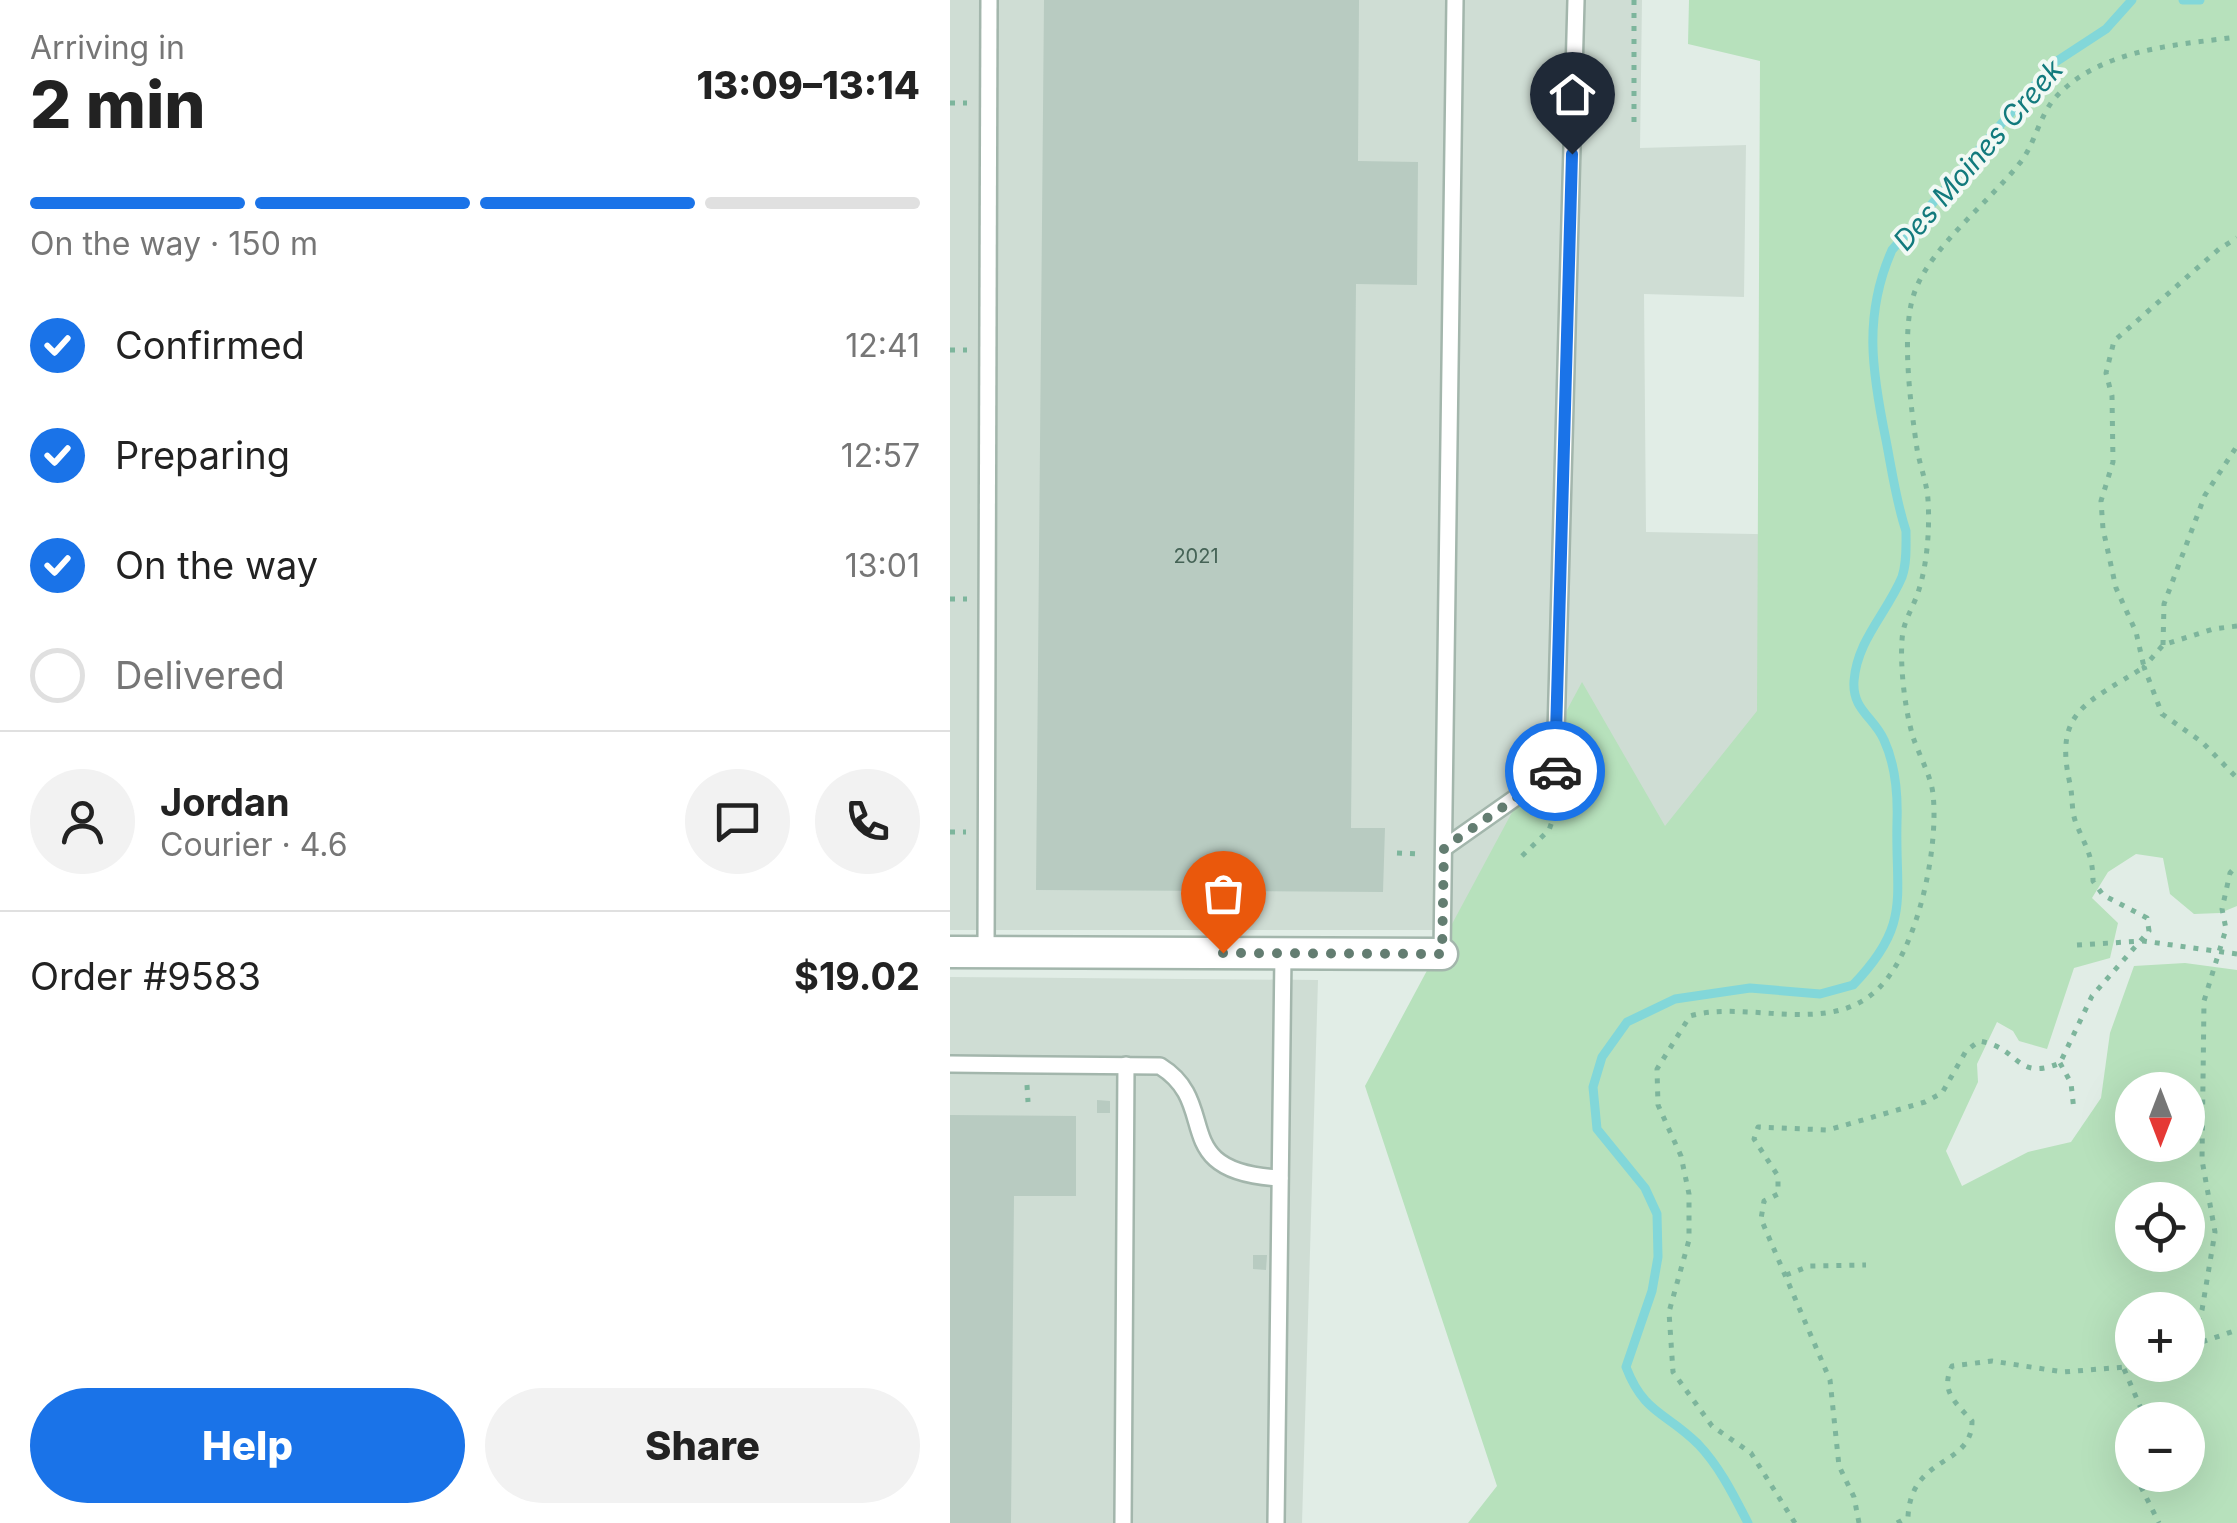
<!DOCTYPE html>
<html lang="en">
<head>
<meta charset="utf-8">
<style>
	:root { --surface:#fff; --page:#f2f2f2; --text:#222; --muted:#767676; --line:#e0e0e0; --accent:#1a73e8 }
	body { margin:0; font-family:Inter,sans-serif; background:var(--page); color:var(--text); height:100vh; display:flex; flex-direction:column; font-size:38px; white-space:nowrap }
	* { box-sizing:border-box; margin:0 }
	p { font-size:32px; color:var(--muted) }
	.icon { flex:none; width:55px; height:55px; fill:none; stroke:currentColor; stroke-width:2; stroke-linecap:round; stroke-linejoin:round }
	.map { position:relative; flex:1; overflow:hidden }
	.side { display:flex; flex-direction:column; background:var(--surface); width:950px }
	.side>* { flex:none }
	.needle { width:65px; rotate:180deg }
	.controls { position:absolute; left:1165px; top:1072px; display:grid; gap:20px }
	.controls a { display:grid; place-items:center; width:90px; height:90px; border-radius:50%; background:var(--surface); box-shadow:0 10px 40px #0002; font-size:50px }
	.pin { position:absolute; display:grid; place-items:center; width:85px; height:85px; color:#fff; margin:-102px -42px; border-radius:50% 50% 50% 0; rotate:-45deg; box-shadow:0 0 10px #0007 }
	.pin .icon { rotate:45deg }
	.courier { position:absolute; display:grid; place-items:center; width:100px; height:100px; margin:-50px; border:8px solid #1a73e8; border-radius:50%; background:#fff; color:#222; box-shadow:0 2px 12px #0007 }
	.overview em { font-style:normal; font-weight:800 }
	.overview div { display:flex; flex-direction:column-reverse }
	.overview { display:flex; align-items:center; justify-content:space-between; height:170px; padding:0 30px }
	h1 { font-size:65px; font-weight:800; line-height:75px }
	.bar { display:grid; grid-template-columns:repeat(4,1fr); gap:15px 10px; align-content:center; height:120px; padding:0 30px }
	.bar i { height:12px; border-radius:8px; background:var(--line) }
	.bar .selected { background:var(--accent) }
	.bar p { grid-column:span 4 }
	.line { display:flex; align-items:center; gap:25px; padding:0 30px; border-top:2px solid var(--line) }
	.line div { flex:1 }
	.round { display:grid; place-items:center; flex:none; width:105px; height:105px; border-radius:52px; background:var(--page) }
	ol { padding:0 30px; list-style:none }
	li { display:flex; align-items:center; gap:30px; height:110px }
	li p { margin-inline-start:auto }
	li .icon { padding:10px; border-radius:50%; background:var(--accent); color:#fff; stroke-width:4 }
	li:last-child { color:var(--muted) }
	li i { width:55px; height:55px; border:5px solid var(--line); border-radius:50% }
	.primary-button { display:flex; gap:20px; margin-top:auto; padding:20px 30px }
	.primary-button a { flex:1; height:115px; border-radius:60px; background:var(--accent); color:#fff; font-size:40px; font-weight:800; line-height:115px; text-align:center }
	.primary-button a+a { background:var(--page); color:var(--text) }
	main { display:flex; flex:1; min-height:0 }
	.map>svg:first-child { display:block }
	.built { fill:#cfddd4 }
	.green { fill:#b7e1bc; fill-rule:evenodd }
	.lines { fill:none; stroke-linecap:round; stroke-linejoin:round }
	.stream { stroke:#82d7d9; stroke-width:9 }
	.building { fill:#b8cbc1 }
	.lane-casing { stroke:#a3b6ac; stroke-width:20 }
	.street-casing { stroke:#a3b6ac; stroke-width:35 }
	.path { stroke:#7db59c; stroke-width:5; stroke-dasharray:5 8; stroke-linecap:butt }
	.lane { stroke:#fff; stroke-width:15 }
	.street { stroke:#fff; stroke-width:30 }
	.done { stroke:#637d71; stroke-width:10; stroke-dasharray:0 18 }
	.route { stroke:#1a73e8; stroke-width:12 }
	.labels { text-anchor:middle; stroke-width:8; stroke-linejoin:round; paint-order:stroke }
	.number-label { font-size:20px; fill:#456356 }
	.water-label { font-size:28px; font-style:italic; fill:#127a7d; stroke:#f1f9f4 }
</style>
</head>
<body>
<main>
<section class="side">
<div class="overview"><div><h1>2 min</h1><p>Arriving in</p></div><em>13:09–13:14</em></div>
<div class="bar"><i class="selected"></i><i class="selected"></i><i class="selected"></i><i></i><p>On the way · 150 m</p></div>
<ol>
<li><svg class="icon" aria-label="check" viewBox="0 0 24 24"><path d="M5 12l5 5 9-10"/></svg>Confirmed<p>12:41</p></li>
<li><svg class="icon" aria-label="check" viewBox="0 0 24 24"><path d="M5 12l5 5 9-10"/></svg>Preparing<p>12:57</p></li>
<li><svg class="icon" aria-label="check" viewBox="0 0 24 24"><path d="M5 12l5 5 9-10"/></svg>On the way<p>13:01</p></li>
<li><i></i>Delivered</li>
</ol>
<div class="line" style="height:180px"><a class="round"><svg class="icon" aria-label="person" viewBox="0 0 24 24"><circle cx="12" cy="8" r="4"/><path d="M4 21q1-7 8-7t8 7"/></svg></a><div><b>Jordan</b><p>Courier · 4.6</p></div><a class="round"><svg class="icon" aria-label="chat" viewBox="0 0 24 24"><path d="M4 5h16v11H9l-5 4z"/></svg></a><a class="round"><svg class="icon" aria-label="phone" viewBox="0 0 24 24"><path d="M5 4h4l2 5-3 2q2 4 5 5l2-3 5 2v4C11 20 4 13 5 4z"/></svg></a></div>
<div class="line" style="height:130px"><div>Order #9583</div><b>$19.02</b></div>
<div class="primary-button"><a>Help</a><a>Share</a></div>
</section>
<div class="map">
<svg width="1287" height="1523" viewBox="0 0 1287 1523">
	<rect width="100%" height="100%" fill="#e1ede6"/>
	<g class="built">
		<path d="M0,0H692L690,148L796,145L794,297L694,294L696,532L904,536L891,930H0Z"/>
		<path d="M0,977L368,980L352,1523H0Z"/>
	</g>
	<path class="green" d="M739,0H1287V906L1270,913L1244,914L1220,894L1213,858L1186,854L1158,872L1142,898L1168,923L1160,958L1124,968L1097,1049L1069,1041L1063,1031L1047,1022L1027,1064L1028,1082L996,1151L1012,1186L1078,1152L1121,1142L1151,1098L1160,1033L1184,966L1235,963L1287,970V1523H518L547,1486L415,1086L632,682L715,826L807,711L810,61L738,44ZM1182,1090H1238V1145H1182ZM1182,1200H1238V1255H1182ZM1182,1310H1238V1365H1182ZM1182,1420H1238V1475H1182Z"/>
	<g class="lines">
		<g class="stream">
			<path d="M1233,0H1250"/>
			<path d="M798,1523C784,1496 770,1467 748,1444C716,1412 694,1414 676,1367L702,1291L708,1257L707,1214L695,1188L647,1129L643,1087L652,1057L677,1022L725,999L800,988L870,994L903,985C962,924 945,898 947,822C948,794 946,766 934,740C924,717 902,710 904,681C907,640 937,613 952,577C957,563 956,546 956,531C946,501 942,471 936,440C922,372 913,315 942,250L1104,63L1156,29L1182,0"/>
		</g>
	</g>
	<g class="building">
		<path d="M94,0H409L408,161L468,162L467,285L406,284L401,828H435L433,892L86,890Z"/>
		<path d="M147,1100L160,1101V1113H147Z"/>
		<path d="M0,1115L126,1116V1196H64L61,1523H0Z"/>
		<path d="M303,1255H317L316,1270L303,1269Z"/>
	</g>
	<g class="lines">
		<defs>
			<g id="lane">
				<path d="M494,848L605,770L626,0"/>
				<path d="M36,952L39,0"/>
				<path d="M492,954L505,0"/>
				<path d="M0,1064L210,1066C273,1105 215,1172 330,1178"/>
				<path d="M173,1523L176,1065"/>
				<path d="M326,1523L333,954"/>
			</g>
			<path id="street" d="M0,952L492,954"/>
		</defs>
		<use href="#lane" class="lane-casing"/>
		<use href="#street" class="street-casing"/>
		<g class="path">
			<path d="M684,0V125"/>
			<path d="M0,103H17"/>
			<path d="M0,350H17"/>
			<path d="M0,599H17"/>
			<path d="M1287,626L1263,629L1213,645L1194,667L1212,714L1252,742L1287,778"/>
			<path d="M1213,645L1214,604L1255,495L1287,446"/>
			<path d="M0,832H16"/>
			<path d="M447,853L471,854"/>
			<path d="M572,856L599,830L612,793"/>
			<path d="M1127,945L1193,941L1287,954"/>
			<path d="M1110,1063L1121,1083L1124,1111"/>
			<path d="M77,1085L78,1102"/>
			<path d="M836,1275L860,1266L916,1265"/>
			<path d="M1240,1346L1287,1330"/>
			<path d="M1239,1347L1252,1310L1265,1232L1252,1160L1254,1001L1276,929L1272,909L1280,873L1287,865"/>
			<path d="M1174,1369L1196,1420"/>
			<path d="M1185,1475L1209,1523"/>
			<path d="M845,1523L801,1453L762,1426L723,1372L719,1312L739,1240V1194L731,1156L708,1105L707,1069L740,1016C798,999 881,1038 930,987C968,948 989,848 983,794C981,776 969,755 963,737C955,710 950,668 952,640C953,623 960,613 966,598C977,570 980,530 978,500C977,483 970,466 967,449C961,407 950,330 965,291C981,247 1038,203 1069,164C1085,145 1089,116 1105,98C1149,49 1226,45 1287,37"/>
			<path d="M909,1523L904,1497L889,1466L880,1380L811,1219L814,1201L828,1194V1176L804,1139L808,1127L878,1130L975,1102L992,1093L1016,1051L1029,1041C1070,1047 1065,1082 1110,1063L1142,996L1199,931L1197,918L1153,895L1143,881C1143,855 1135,846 1126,823C1121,811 1123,797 1120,784C1103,710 1138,703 1194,667L1186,632L1166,588L1153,529L1151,501L1163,462L1162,396L1156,373L1164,341L1269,249L1287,238"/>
			<path d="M947,1523L958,1517C961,1454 1022,1468 1022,1421C1005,1402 990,1391 1002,1366L1042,1361L1113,1372L1200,1365"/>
		</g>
		<use href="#lane" class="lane"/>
		<use href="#street" class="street"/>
	</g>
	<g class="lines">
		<path class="done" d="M273,953L492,954L494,848L605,771"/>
		<path class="route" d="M605,771L622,154"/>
	</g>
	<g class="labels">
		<g class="number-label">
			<text x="246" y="563">2021</text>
		</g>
		<g class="water-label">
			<text transform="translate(1028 155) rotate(-49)" y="10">Des Moines Creek</text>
		</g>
	</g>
</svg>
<div class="controls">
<a><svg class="needle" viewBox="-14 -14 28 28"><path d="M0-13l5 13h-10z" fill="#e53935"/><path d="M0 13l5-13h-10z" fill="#767676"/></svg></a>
<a><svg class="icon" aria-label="locate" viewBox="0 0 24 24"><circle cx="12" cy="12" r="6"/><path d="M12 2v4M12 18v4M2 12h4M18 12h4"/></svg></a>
<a>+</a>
<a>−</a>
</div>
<div class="pin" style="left:273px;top:953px;background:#ea580c"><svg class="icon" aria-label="bag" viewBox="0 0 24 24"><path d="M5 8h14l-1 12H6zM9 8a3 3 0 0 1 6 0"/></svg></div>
<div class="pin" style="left:622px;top:154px;background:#1f2937"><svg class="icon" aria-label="home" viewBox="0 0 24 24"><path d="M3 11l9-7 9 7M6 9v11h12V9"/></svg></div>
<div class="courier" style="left:605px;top:771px"><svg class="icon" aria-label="car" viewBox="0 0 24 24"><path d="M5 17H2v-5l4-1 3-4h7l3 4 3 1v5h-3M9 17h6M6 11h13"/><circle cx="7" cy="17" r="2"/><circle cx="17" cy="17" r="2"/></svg></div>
</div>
</main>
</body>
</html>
